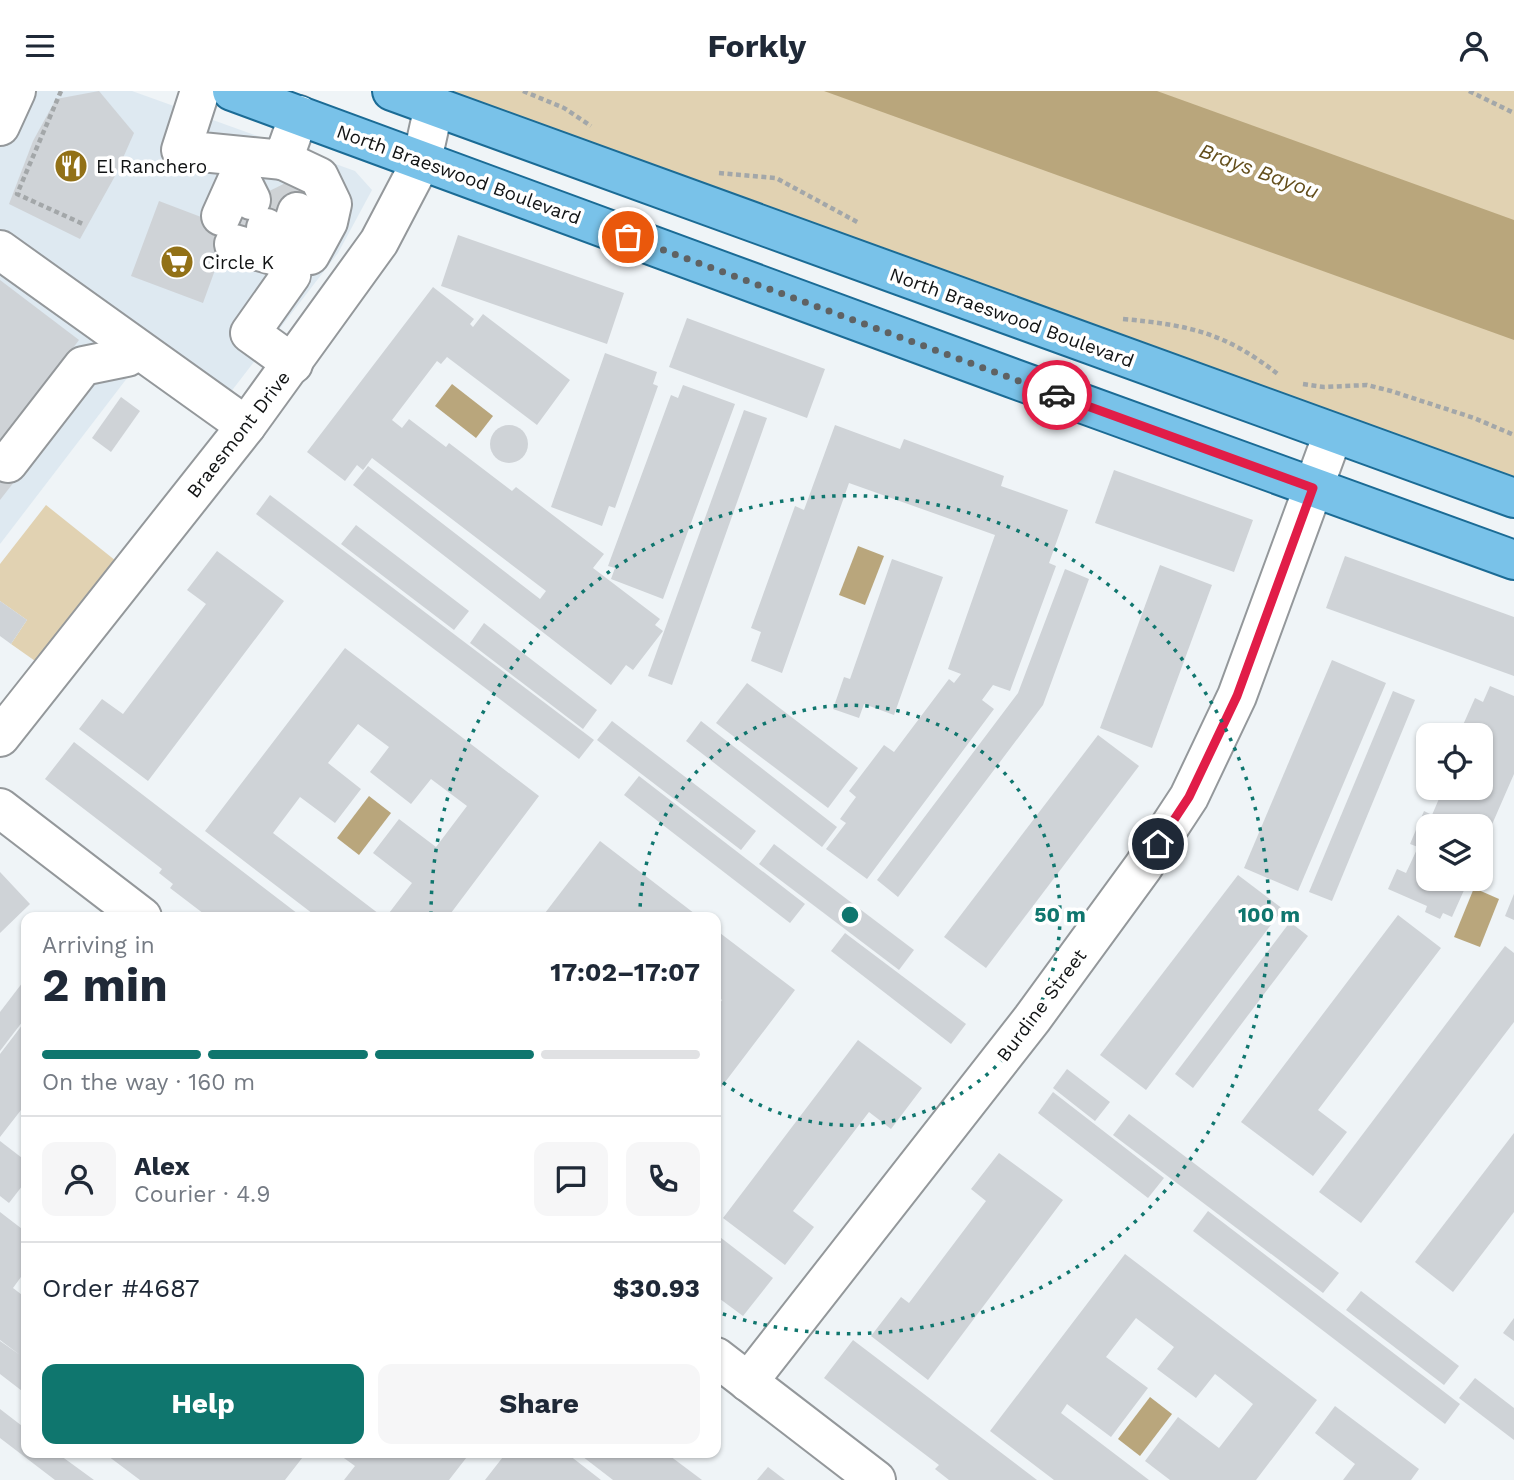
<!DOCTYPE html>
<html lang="en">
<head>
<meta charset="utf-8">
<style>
	:root { --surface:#fff; --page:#f6f6f7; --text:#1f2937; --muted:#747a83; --line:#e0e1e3; --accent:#0f766e }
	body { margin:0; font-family:"Work Sans",sans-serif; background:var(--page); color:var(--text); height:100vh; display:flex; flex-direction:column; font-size:26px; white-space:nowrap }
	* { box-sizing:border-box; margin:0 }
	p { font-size:23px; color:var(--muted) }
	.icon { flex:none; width:38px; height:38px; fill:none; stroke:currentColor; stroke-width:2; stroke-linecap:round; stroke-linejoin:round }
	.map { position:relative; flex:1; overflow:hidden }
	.details { position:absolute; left:21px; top:821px; width:700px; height:546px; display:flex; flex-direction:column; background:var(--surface); border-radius:14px; box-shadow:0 2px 5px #0004 }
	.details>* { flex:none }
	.fabs { position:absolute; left:1416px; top:632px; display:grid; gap:14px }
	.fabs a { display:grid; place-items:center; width:77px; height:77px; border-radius:14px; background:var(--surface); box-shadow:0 2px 5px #0004; font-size:35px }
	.pin { position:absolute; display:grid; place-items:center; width:60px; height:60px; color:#fff; margin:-30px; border:4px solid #fff; border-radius:50%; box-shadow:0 2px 7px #0007 }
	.courier { position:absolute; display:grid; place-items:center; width:70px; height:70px; margin:-35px; border:5px solid #e11d48; border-radius:50%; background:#fff; color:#222; box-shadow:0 2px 9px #0007 }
	.summary em { font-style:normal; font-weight:700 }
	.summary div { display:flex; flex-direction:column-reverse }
	.summary { display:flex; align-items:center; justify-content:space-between; height:119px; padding:0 21px }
	h1 { font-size:46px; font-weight:700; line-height:52px }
	.bar { display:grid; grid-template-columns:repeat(4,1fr); gap:10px 7px; align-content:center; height:84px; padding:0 21px }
	.bar i { height:9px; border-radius:5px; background:var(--line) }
	.bar .current { background:var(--accent) }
	.bar p { grid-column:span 4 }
	.line { display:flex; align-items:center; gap:18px; padding:0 21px; border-top:2px solid var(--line) }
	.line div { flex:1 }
	.round { display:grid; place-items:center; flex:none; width:74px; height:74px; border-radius:14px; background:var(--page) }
	.button { display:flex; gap:14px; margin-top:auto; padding:14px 21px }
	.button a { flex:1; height:80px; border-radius:14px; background:var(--accent); color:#fff; font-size:28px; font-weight:700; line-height:80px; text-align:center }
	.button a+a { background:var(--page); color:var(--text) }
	header { display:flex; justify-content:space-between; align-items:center; height:91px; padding:0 21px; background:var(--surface); font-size:32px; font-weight:700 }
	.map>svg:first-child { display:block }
	.built { fill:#dee9f1 }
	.green { fill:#e1d2b2 }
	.water { fill:#b9a67c }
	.building { fill:#cfd3d7 }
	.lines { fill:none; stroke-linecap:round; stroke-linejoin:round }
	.minor-tunnel { stroke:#ced2d5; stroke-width:38; stroke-dasharray:38 19; stroke-linecap:butt }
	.minor-casing { stroke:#94989b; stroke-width:42 }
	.major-casing { stroke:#1b6b95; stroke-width:42 }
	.path { stroke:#a3a7a9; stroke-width:4.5; stroke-dasharray:5 3.5; stroke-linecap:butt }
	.minor { stroke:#fff; stroke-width:38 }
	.major { stroke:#79c2e9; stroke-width:38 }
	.done { stroke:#5f6263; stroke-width:7; stroke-dasharray:0 12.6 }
	.route { stroke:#e11d48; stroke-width:9 }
	.ring { fill:none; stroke:#0f766e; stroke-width:3.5; stroke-dasharray:3.5 7 }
	.labels { text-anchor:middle; stroke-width:7; stroke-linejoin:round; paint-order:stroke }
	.poi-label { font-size:19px; fill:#111314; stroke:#fff; text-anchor:start }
	.street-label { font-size:19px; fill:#111314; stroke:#fff }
	.water-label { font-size:21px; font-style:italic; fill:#634e1c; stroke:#fff }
	.centre { fill:#0f766e; stroke:#fff; stroke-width:3.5 }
	.ring-label { font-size:21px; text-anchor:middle; font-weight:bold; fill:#0f766e; stroke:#fff; stroke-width:7; stroke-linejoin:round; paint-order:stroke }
</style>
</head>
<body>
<header><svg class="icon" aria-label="menu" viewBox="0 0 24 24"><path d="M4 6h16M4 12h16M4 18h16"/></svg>Forkly<svg class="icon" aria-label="person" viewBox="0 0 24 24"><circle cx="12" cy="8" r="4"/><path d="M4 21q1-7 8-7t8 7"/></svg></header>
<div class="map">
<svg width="1514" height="1389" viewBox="0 0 1514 1389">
	<rect width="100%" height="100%" fill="#eff4f7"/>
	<g class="built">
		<path d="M0,0H132L355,80L372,99L338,162L230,302L0,138Z"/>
		<path d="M0,176L134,278L0,453Z"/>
	</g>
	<g class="green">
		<path d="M439,0H1514V388Z"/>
		<path d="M46,414L116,470L38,572L11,553L27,529L0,510V473Z"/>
	</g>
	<g class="water">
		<path d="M824,0H1157L1514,129V249Z"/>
		<path d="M452,293L493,325L476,347L435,315Z"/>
		<path d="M858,455L884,465L865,514L839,504Z"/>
		<path d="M369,705L391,722L359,764L337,747Z"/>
		<path d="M1474,797L1499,808L1480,856L1454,846Z"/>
		<path d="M1150,1306L1172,1323L1140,1365L1118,1348Z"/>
	</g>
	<g class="building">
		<path d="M99,0L134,42L115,85L80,148L9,113L33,50L56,8Z"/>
		<path d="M290,90L304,118L223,157L203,212L131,185L159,110L209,129Z"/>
		<path d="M458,144L624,202L607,253L441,195Z"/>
		<path d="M0,189L79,249L0,354Z"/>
		<path d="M433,196L474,228L470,233L473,236L483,223L570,289L537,334L447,266L441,273L437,270L392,329L402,337L409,328L446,356L449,352L512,400L516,396L604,463L593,477L660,528L655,534L663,540L633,579L626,574L611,594L353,394L368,375L540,508L546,500L372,367L363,379L357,374L345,390L307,361Z"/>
		<path d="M687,227L825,278L807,327L669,276Z"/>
		<path d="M605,262L657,281L653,293L658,295L615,417L609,415L602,435L551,416Z"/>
		<path d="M683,294L735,313L663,508L611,488L615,477L608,475L671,304L678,307Z"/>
		<path d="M121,306L140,320L111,361L92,347Z"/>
		<path d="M744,319L767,327L672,594L648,585Z"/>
		<circle cx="509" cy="353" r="19"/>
		<path d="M835,334L900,358L904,348L1004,385L1001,395L1068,419L1049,472L1056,475L1010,600L993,594L982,609L994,618L867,788L826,758L846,732L840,728L856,706L849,700L884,654L894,661L949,588L954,592L961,583L948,578L995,444L849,392L782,582L751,570L761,541L751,537L795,415L804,419Z"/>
		<path d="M0,365L21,382L0,409Z"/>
		<path d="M1114,379L1253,429L1234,481L1095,432Z"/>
		<path d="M270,404L594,649L579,668L256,423Z"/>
		<path d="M356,434L469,520L454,539L341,453Z"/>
		<path d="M217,460L284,510L148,690L79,638L102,608L123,623L206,513L187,499Z"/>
		<path d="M1345,465L1514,526V585L1326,517Z"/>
		<path d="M892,468L943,486L894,624L864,613L859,627L833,618L844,586L850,588Z"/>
		<path d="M1160,474L1212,494L1152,657L1100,637Z"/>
		<path d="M1065,478L1089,488L1043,614L898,806L877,789L1018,602Z"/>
		<path d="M0,510L27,529L11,553L0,545Z"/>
		<path d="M484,532L597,619L583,638L470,552Z"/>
		<path d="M345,557L539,705L448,826H386L412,792L373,762L399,728L436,756L467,715L431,688L411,713L370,681L389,656L358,633L328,672L361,698L335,732L300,706L273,742L383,826H317L205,740Z"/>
		<path d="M1332,569L1386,592L1298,800L1244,777Z"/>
		<path d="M747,592L858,677L828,717L716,632Z"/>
		<path d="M1490,595L1514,605V683L1480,761V735H1428V788H1469L1452,826L1443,822L1440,828L1425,821L1427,815L1388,798L1397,778L1406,782L1418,756L1410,753L1424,720L1432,724L1444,696H1480V644H1468L1471,638L1463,634L1475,607L1483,611Z"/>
		<path d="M1393,600L1415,609L1332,810L1309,801Z"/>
		<path d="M612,630L756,740L741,759L597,649Z"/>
		<path d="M701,630L837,736L822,756L686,650Z"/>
		<path d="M1098,644L1139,675L986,877L944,846Z"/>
		<path d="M74,651L302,826H208L170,797L173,793L159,782L162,778L45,688Z"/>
		<path d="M639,685L805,813L790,832L624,704Z"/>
		<path d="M600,750L699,826H542Z"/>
		<path d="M774,753L914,859L899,879L759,773Z"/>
		<path d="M0,781L30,813L0,842Z"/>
		<path d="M1238,784L1283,818L1146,999L1100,964Z"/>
		<path d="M1514,803V829L1505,825Z"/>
		<path d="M1398,824L1441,857L1318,1019L1347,1041L1313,1085L1241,1031Z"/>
		<path d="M1290,831L1308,845L1193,997L1175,983Z"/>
		<path d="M716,839L795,899L716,1003V918L722,909L716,904Z"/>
		<path d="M845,842L966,933L951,953L831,860Z"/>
		<path d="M1505,855L1514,862V931L1361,1132L1319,1101Z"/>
		<path d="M26,887V926L0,960V921Z"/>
		<path d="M26,929V1023L21,1019L0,1046V963Z"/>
		<path d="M858,949L922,997L891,1038L869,1021L793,1120L814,1136L785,1174L723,1127Z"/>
		<path d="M1067,978L1110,1011L1095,1030L1053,997Z"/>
		<path d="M1053,1001L1164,1087L1148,1107L1038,1022Z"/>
		<path d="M1129,1023L1339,1182L1323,1202L1113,1044Z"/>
		<path d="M1514,1042V1121L1453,1201L1415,1171Z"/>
		<path d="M0,1050L26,1070V1090L9,1112L0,1105Z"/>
		<path d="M999,1062L1063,1109L928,1289L871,1245L901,1206L909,1212L986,1110L971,1098Z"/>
		<path d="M1208,1120L1460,1313L1445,1333L1193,1140Z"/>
		<path d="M0,1121L26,1141V1179L13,1197L26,1207V1303L0,1283V1250L20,1264L0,1249Z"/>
		<path d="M716,1143L773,1187L743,1225L716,1205Z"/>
		<path d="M1125,1163L1317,1309L1256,1389H1170L1145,1370L1178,1326L1219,1357L1253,1313L1215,1283L1196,1307L1157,1278L1174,1256L1136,1227L1106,1266L1148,1297L1111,1346L1067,1313L1061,1322L1149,1389H1054L990,1340Z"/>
		<path d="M1361,1200L1459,1275L1444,1294L1346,1219Z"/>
		<path d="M1514,1227V1250L1503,1242Z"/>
		<path d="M853,1249L1037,1389H949L935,1378L939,1374L824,1287Z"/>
		<path d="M1475,1287L1514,1317V1349L1459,1307Z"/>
		<path d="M1335,1315L1419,1378L1411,1389H1343L1355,1373L1315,1342Z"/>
		<path d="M0,1318L26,1338V1362H57L94,1389H55L0,1347Z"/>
		<path d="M104,1362H224L231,1367L235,1362H306L285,1389H140Z"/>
		<path d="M337,1362H470L449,1389H344L355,1375Z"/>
		<path d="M506,1362H571L569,1364L601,1389H485Z"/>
		<path d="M578,1362H666L702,1389H613Z"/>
		<path d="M768,1376L785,1389H757Z"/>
	</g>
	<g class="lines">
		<path class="minor-tunnel" d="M282,94L297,121"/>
		<defs>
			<g id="minor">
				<path d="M200,0L181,59L283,69L299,24"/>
				<path d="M0,35L16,0"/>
				<path d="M283,69L319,86L332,113L328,131L310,164"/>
				<path d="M221,125L239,85L251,109"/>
				<path d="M266,137L291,184L250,242L293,273"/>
				<path d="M234,153L283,167"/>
				<path d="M0,159L246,335"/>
				<path d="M283,167L297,121"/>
				<path d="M8,372L83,275L127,266"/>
				<path d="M0,646L246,335L379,151L422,69L434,15"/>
				<path d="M0,717L142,826"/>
				<path d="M716,1266L876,1389"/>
				<path d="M748,1291L1032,928L1143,776L1189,706L1237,605L1333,343"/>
			</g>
			<g id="major">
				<path d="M232,0L1012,287L1514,469"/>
				<path d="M392,0L1514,407"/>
			</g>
		</defs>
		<use href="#minor" class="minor-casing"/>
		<use href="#major" class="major-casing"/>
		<g class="path">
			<path d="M61,0L17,103L83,133"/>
			<path d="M523,0L564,17L591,35"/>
			<path d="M1469,0L1514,22"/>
			<path d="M719,82L776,87L859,132"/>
			<path d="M1123,228C1189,234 1226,242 1279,284"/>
			<path d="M1303,293L1324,296L1367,294L1391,300L1474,327L1514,344"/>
		</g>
		<use href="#minor" class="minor"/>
		<use href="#major" class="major"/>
	</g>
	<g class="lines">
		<path class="done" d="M628,146L1057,304"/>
		<path class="route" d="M1057,304L1313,397L1237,605L1189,706L1158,753"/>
	</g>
	<g class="ring">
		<path d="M640 826A210 210 0 1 1 716 986"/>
		<path d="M431 824A419 419 0 1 1 717 1221"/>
	</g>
	<defs>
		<symbol id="restaurant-disc" viewBox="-11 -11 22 22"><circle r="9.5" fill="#927117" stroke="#fff"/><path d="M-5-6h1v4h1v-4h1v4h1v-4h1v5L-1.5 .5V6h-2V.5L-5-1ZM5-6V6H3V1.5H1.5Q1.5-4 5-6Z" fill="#fff"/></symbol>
		<symbol id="supermarket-disc" viewBox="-11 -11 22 22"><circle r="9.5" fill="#927117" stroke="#fff"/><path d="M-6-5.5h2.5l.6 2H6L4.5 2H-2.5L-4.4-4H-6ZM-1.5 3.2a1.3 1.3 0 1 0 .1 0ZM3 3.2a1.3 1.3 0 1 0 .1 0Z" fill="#fff"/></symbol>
	</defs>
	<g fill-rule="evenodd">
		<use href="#restaurant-disc" x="52" y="56" width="38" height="38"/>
		<use href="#supermarket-disc" x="158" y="152" width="38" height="38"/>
	</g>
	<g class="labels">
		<g class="poi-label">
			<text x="96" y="82">El Ranchero</text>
			<text x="202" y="178">Circle K</text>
		</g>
		<g class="street-label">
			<text transform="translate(459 83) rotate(20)" y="7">North Braeswood Boulevard</text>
			<text transform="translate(1012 226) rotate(20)" y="7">North Braeswood Boulevard</text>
			<text transform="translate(238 343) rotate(-52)" y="7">Braesmont Drive</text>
			<text transform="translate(1041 914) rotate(-53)" y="7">Burdine Street</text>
		</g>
		<g class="water-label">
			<text transform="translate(1259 80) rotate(20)" y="7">Brays Bayou</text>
		</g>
	</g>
	<circle cx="850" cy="824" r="10" class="centre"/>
	<g class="ring-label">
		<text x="1060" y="831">50 m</text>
		<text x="1269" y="831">100 m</text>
	</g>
</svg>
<div class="fabs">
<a><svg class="icon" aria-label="locate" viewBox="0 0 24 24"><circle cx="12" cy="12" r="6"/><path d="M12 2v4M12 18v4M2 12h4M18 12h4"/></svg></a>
<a><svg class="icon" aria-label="layers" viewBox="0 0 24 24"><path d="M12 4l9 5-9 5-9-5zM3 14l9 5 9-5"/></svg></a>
</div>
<div class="pin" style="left:628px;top:146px;background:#ea580c"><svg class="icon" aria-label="bag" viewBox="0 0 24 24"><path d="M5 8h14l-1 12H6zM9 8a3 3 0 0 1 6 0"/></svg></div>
<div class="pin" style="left:1158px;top:753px;background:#1f2937"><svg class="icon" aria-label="home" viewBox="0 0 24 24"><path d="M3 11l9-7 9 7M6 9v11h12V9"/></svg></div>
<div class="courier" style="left:1057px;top:304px"><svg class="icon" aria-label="car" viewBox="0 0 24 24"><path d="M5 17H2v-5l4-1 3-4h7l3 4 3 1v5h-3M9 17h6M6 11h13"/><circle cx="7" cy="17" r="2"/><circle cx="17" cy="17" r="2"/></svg></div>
<section class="details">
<div class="summary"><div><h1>2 min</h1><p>Arriving in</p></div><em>17:02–17:07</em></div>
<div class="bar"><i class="current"></i><i class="current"></i><i class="current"></i><i></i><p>On the way · 160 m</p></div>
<div class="line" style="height:126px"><a class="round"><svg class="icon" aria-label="person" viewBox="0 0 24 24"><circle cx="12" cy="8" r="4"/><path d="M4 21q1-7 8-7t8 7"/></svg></a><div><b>Alex</b><p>Courier · 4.9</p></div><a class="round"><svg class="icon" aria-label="chat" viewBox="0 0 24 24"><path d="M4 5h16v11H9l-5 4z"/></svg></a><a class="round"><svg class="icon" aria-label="phone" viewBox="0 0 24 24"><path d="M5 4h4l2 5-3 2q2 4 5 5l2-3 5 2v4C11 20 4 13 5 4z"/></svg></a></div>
<div class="line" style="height:91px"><div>Order #4687</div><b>$30.93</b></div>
<div class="button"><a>Help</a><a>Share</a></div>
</section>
</div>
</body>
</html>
